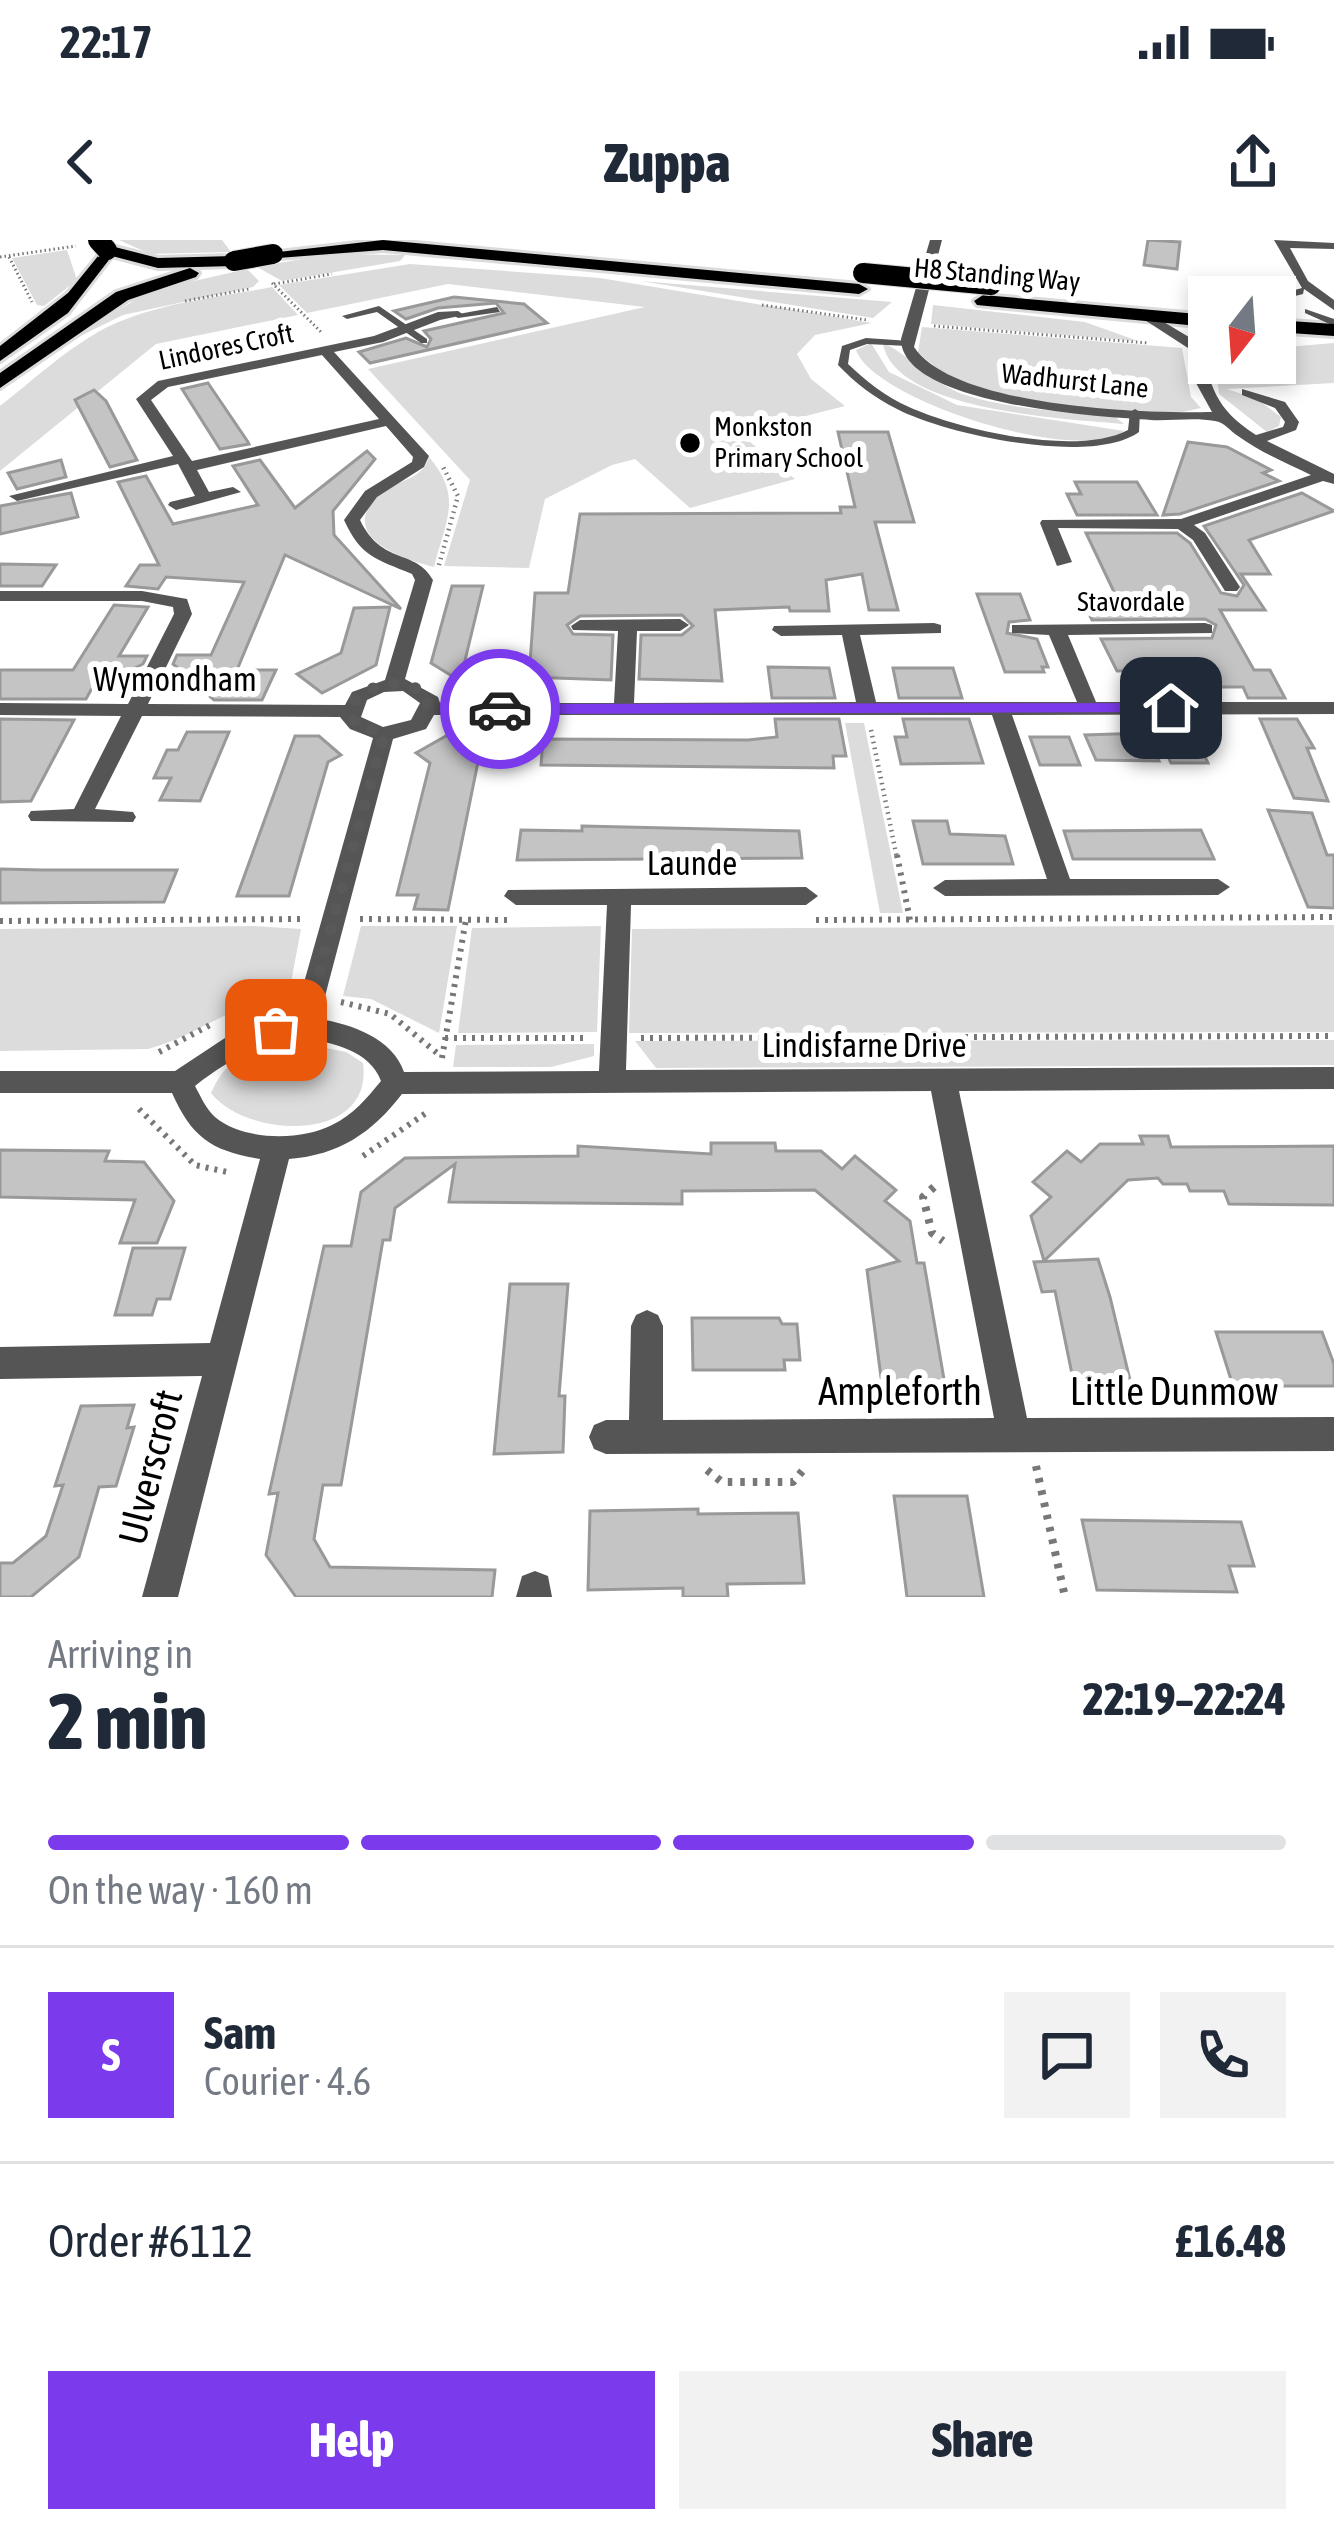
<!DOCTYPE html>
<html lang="en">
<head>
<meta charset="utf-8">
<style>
	:root { --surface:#fff; --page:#f2f2f3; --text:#1f2937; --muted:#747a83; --line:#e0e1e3; --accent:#7c3aed }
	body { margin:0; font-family:"Asap Condensed",sans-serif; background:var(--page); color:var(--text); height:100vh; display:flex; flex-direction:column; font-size:45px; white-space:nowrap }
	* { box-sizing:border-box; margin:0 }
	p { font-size:39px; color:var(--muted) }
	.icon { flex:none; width:66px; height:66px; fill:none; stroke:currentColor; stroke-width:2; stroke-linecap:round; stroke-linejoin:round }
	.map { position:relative; height:1357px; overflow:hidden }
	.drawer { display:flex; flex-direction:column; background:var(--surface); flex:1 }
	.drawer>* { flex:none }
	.needle { width:78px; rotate:197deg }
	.fabs { position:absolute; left:1188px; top:36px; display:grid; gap:24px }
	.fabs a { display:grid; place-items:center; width:108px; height:108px; border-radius:0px; background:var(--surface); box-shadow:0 6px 18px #0003; font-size:60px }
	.pin { position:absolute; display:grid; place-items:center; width:102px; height:102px; color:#fff; margin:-51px; border-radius:24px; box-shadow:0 6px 18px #0006 }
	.courier { position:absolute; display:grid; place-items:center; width:120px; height:120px; margin:-60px; border:9px solid #7c3aed; border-radius:50%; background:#fff; color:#222; box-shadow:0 3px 15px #0007 }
	.overview em { font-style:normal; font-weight:800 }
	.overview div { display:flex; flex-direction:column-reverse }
	.overview { display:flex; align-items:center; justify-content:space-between; height:204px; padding:0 48px }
	h1 { font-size:78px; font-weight:800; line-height:90px }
	.bar { display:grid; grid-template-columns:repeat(4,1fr); gap:18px 12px; align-content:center; height:144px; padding:0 48px }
	.bar i { height:15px; border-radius:9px; background:var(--line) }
	.bar .active { background:var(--accent) }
	.bar p { grid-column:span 4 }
	.line { display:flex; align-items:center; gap:30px; padding:0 48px; border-top:3px solid var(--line) }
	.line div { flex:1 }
	.round { display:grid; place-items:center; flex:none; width:126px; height:126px; border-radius:0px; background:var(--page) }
	.button { display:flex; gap:24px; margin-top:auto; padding:24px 48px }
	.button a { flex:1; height:138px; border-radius:0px; background:var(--accent); color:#fff; font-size:48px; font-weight:800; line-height:138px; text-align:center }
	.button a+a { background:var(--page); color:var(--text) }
	.status { display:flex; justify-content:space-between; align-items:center; height:84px; padding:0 60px; background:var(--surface); direction:ltr }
	.status svg { height:33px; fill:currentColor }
	header { display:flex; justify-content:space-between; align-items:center; height:156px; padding:0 48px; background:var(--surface); font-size:54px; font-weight:800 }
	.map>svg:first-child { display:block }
	.green { fill:#dcdcdc }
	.building { fill:#c4c4c4; stroke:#999; stroke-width:3 }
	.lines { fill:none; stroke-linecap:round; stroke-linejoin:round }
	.highway-casing { stroke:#dbdbdb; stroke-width:6 }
	.path-far3 { stroke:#777; stroke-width:3; stroke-dasharray:1.5 3; stroke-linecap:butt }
	.path-far2 { stroke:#777; stroke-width:4.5; stroke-dasharray:1.5 4.5; stroke-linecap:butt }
	.path-far1 { stroke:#777; stroke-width:6; stroke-dasharray:3 6; stroke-linecap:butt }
	.path { stroke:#777; stroke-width:8; stroke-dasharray:4.5 8; stroke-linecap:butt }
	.lane { fill:#555; fill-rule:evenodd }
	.street { fill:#555; fill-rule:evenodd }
	.highway { fill:#000; fill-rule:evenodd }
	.highway-bridge-casing { stroke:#dbdbdb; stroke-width:22; stroke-linecap:butt }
	.highway-bridge { stroke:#000; stroke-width:20 }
	.route { fill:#7c3aed }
	.done { stroke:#595959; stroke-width:12; stroke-dasharray:0 21.6 }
	.poi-dot { fill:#000; stroke:#fff; stroke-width:4.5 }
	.labels { text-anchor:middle; stroke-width:12; stroke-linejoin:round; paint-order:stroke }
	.far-street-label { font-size:27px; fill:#000; stroke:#fff }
	.far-poi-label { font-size:27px; fill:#000; stroke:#fff; text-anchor:start }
	.street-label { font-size:33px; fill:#000; stroke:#fff }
	.near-street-label { font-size:39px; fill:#000; stroke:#fff }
</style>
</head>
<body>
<div class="status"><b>22:17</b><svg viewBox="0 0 49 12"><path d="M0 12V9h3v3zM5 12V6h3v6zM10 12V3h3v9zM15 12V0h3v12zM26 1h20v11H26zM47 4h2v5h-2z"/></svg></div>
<header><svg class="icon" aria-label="back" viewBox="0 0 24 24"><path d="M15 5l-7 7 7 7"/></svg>Zuppa<svg class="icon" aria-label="share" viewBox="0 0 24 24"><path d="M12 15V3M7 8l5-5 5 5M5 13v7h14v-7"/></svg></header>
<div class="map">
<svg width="1334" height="1357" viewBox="0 0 1334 1357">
	<rect width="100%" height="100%" fill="#fff"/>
	<g class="green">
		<path d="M119,0H222L231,12L150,14Z"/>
		<path d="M67,10L77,40L44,66L37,65L12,18Z"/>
		<path d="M330,14L405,15L400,21L282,41L257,27Z"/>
		<path d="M410,24L600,38L872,83L815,95L797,114L811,139L845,166L739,193L795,239L690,268L635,219L612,225L545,259L529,328L444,326L470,240L368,129L645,67L448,44L307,73L279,45Z"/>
		<path d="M247,29L259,41L253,47L123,75L60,106L150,51Z"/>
		<path d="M640,41L892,62L873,78Z"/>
		<path d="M272,47L298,75L156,104L0,231V166C32,141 63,112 98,92C150,63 215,58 272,47Z"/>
		<path d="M933,65L1085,82L1138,101L931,84Z"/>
		<path d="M922,87L1182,108L1191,157L1201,168L1178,173C1094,166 981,175 918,112Z"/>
		<path d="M871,103L889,132L957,165L1124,191C1082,225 875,162 856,110Z"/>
		<path d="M1334,103V143L1227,149L1257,159L1281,177L1279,186L1267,192L1219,154L1215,123H1275V108Z"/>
		<path d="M883,104C900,107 934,144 962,154C1010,170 1064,171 1114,176L1124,184C1070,179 896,172 883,104Z"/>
		<path d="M429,217C463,257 446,279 434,327C403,319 338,298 377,256C393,240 423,241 429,217Z"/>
		<path d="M845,483H864L903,673H880Z"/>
		<path d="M1334,685V792L629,793L632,689Z"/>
		<path d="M254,686L301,689L289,753C236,761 198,796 148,809L0,811V689Z"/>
		<path d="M361,686H457L439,793L371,759L343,756Z"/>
		<path d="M601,686L597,792L458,793L472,688Z"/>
		<path d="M1334,800V825L656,828L635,801Z"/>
		<path d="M594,804V816L551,827H453L456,805Z"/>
		<path d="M311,805L346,812L363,823C374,904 247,899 211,853C231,807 265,806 311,805Z"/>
	</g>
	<g class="building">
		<path d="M1148,0L1180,2L1177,29L1144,25Z"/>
		<path d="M454,57L524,64L547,83L370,123L359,112L406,98L427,107L431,99L424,91L504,73L496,63L438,68L406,79L394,71Z"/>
		<path d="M208,143L248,202L249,204L220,209L182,149Z"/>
		<path d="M94,150L106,161L137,220L110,227L75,160Z"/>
		<path d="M838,192H888L914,282H875L898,370H869L862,334L826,340L829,371H790L789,367L715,370L722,441L639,439L641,395H682L693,386L682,375L580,376L567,385L573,394L613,395L611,440L529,437L535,353H568L580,274L841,273L840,267H855Z"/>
		<path d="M1188,202L1227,207L1271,230L1263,233L1279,241L1180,274L1163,275Z"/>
		<path d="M367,211L375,219L333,271L334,295L401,369L285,315L237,430H276L262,460H214L173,424L177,415H211L244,342L166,337L158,349L126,346L140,325H159L118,242L146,236L173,284L258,265L233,226L260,220L295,268Z"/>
		<path d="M61,220L66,237L17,249L8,233Z"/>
		<path d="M1075,242H1137L1157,275H1077L1067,254H1081Z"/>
		<path d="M71,253L78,277L0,294V266Z"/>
		<path d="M1302,253L1334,271L1249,300L1270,334H1241L1265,370H1220L1254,430H1270L1285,458H1248L1243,447H1184L1175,430L1117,431L1101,399L1212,398L1216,385L1205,379L1092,380L1079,353L1115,354L1086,293H1177L1190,303L1221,353L1237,356L1244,345L1204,286Z"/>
		<path d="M0,324L56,325L42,346H0Z"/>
		<path d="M452,346H483L460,441L431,423Z"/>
		<path d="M977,354H1020L1030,380L1009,382L1007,393L1037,399L1048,427H1042L1044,432H1005Z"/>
		<path d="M114,365L148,367L119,416H147L143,424L91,450L86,459H0V430H73Z"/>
		<path d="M390,367L376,425L322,453L297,434L341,413L354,368Z"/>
		<path d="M768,427L829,428L835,458H772Z"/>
		<path d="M893,428H953L962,458H899Z"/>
		<path d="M0,479L74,480L31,561L0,562Z"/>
		<path d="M775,479H839L846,516H833L834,528L541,525L543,499L748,500L777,497Z"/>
		<path d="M903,479H969L983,523L901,524L895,497H907Z"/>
		<path d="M1260,479H1297L1314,508H1307L1328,561L1294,558Z"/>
		<path d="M187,492H229L200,561L160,560L171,538H154L167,510H178Z"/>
		<path d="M453,492L480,512L448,670L414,669L418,655H397L430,523L416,513Z"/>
		<path d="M1146,493L1159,521L1096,520L1085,495Z"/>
		<path d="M295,496H319L341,515L328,522L289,656H237Z"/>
		<path d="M1159,496H1195L1208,523H1171Z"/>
		<path d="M1030,497H1069L1080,525H1040Z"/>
		<path d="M1268,570L1312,573L1327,615H1334V668L1308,667Z"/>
		<path d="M913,581H947L950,594L1005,596L1013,624H923Z"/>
		<path d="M582,586L799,591L802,618L517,620L521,590L582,591Z"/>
		<path d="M1201,590L1214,619H1073L1064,591Z"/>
		<path d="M0,629L43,630H177L164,662L0,663Z"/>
		<path d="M1140,896H1168L1171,907L1334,906V965L1229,964L1224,951H1190L1187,944H1163L1158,938L1128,940L1044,1021L1031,976L1051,957L1033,942L1067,911L1081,922L1100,904H1143Z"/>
		<path d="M711,903H775L776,911H821L842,929L855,916L896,950L885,961L910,981L917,1023H924L945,1145H882L867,1030L899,1021L815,950L682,951V964L449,962L455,924L395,968L390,1000H383L341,1245H323L314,1299L330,1327L495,1330L492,1357H296L266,1315L278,1253L269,1254L324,1006H351L361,952L405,918L578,916V906L711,914Z"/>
		<path d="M0,910L109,911L105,921L144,922L174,961L157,1003H120L135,960L0,957Z"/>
		<path d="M133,1008H185L170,1059H157L152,1075H115Z"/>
		<path d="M1098,1019L1110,1057L1130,1140L1073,1139L1055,1051L1042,1052L1034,1022Z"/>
		<path d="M510,1044H568L559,1156H565L563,1212L494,1214Z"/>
		<path d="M692,1078H779L782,1084H797L800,1120H784L785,1130H693Z"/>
		<path d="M1216,1092H1322L1334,1124V1146H1233Z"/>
		<path d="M134,1165L127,1188L134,1187L116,1246L99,1247L79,1317L31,1357H0V1323H13L46,1296L63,1245L55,1246L81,1166Z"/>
		<path d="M894,1256H967L984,1357H907Z"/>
		<path d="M698,1269V1274L798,1273L804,1343L727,1344L728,1357H683V1348L588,1350L590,1271Z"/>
		<path d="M1082,1280L1241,1282L1254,1326H1229L1237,1352L1097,1350Z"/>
	</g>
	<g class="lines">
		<defs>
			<g id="highway">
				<path d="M383,0L859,44L868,49L859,54L383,10L278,18L270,13Z"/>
				<path d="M107,5L158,18L234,16L243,21L234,26L158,28L112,16L68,73L0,121V106L68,53Z"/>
				<path d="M190,28L199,33L196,37L128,60L0,148V133L116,52Z"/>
				<path d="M983,55L1209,75V87L977,65L974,61Z"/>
				<path d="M1275,80L1334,84V96L1275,92Z"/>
			</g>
		</defs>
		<use href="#highway" class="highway-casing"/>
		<g class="path-far3">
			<path d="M0,17L76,6"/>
			<path d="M9,17L32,62"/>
			<path d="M272,43L322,93"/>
			<path d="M274,44L332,34"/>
			<path d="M185,61L249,49"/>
			<path d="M762,65L867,80"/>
			<path d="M934,86L1148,103"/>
		</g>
		<g class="path-far2">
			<path d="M439,325L458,256L442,225"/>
			<path d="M871,490L897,618"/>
		</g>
		<g class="path-far1">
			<path d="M897,615L910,680"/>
			<path d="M360,679L508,680"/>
			<path d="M816,680L1334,677"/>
			<path d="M0,681L304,679"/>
			<path d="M341,762L390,774L437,813"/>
			<path d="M445,798H586"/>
			<path d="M641,798L1334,796"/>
			<path d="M159,812L210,785"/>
			<path d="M442,818L466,679"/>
			<path d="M139,869L195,925L227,932"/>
			<path d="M363,916L426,873"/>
		</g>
		<g class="path">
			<path d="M934,947L923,957L932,993L943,1001"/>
			<path d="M1036,1226L1065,1357"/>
			<path d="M707,1230L722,1242H793L804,1229"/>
		</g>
		<g class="lane">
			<path d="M379,66L427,99V103H421L377,72L347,79L342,76Z"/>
			<path d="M497,67L500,72L458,78L453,75Z"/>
			<path d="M1305,69L1334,79V86L1305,73Z"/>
			<path d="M866,98L910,101L912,103L907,106L867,104L850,110L848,124C866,141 886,157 909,167C960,190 1077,217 1128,190L1130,172L1135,169L1140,172L1139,192C1092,226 947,195 897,169C875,158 855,143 838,125L842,106Z"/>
		</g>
		<g class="street">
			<path d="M930,0H942L914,107C954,167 1142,174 1212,172L1191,134L1188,108L1137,75L1147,72L1199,103C1212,147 1214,168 1256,195L1283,187L1285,182L1275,168L1242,155V149L1285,162L1299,182L1296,190L1267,201L1334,234V244L1323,241L1194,285L1205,293L1240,347L1237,351H1225L1193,300L1178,289L1058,288L1072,322L1057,326L1040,283L1042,280L1181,279L1311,235C1286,223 1260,212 1238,196C1230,191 1224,182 1215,181C1195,177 1171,181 1151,180C1101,177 901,165 901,99Z"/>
			<path d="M1274,0L1334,3V9L1290,8L1308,41L1334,60V70L1304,49L1303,54L1275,61V57H1269L1302,48Z"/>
			<path d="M1200,59H1209V67L1196,66Z"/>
			<path d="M438,72L458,71L464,75L440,80L383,102L334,112L429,216L424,227L377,257L360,280C382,326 415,308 433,340L405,439L438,457L440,463H614L618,391L573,390L571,386L580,380L680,379L689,385L680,391H637L634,463L856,462L842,395L781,396L772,390L774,386L934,383L941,385V393L860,395L876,462H1077L1049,395L1012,393V385L1205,383L1212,385V393L1068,395L1096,462H1334V474L1012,475L1070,639H1218L1230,647L1218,655L945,656L933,648L945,640L1047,639L992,475H434L426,489L393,499L319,779C352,784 393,799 404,832L599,831L607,665H516L504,656L508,650L806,647L818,656L806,665H631L626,830L1334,827V849L959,851L1027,1178L1334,1177V1211L606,1214L594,1209L589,1197L594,1185L606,1180H629L631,1086L636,1075L647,1070L658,1075L663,1086V1180L994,1178L931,851L402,854C372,893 339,915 289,919L178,1357H142L202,1136L0,1139V1107L210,1103L260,919C212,911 192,898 172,853H0V831H175L228,796L294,778L373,498L350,489L340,477L142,476L95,569L133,572L136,577L133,582L31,581L28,576L31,571L74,569L121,476L0,475V463L128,464L174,374L173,367L142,361H0V351H142L187,359L192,374L148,464L345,465L352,452L385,440L415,340L412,334C376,319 361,317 344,280L365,251L412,222L413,217L386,186L197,230L209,252L233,247L241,252L176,270L168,265L170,262L195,256L178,224L17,261L9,256L173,216L136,159L158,141L374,96ZM322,115L379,179L192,221L151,160L168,147ZM403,451L420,463L411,480L383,487L361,477L367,460L384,452ZM304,799C333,802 370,811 381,841C367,858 353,875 332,885C301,901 243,901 215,877C206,869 201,857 195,846C229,819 261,803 304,799Z"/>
			<path d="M535,1331L548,1336L552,1357H516L522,1336Z"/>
		</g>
		<use href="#highway" class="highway"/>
		<defs>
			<g id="highway-bridge">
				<path d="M98,0L107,10"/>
				<path d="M234,21L273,14"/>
				<path d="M863,33L991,45"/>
			</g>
		</defs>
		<use href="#highway-bridge" class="highway-bridge-casing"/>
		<use href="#highway-bridge" class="highway-bridge"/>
	</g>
	<path class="route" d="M1171,463L1176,472L500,474L492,469L500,464Z"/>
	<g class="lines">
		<path class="done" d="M276,790L304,788L384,494L355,484L352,463C372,442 402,438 426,454L430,469H500"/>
	</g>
	<circle class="poi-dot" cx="690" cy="203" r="12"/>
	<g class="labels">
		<g class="far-street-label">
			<text transform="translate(997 35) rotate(5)" y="9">H8 Standing Way</text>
			<text transform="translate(226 107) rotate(-12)" y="9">Lindores Croft</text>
			<text transform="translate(1075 141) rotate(6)" y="9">Wadhurst Lane</text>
			<text x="1131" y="371">Stavordale</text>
		</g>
		<g class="far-poi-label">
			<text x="714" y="196">Monkston<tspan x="714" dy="31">Primary School</tspan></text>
		</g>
		<g class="street-label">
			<text x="175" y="451">Wymondham</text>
			<text x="692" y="635">Launde</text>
			<text x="864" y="817">Lindisfarne Drive</text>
		</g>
		<g class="near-street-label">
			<text x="900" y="1165">Ampleforth</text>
			<text x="1174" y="1165">Little Dunmow</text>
			<text transform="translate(150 1227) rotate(-76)" y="14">Ulverscroft</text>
		</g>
	</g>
</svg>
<div class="fabs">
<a><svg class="needle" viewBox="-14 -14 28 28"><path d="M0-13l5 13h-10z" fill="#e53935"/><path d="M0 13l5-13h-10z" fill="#747a83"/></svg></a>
</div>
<div class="pin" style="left:276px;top:790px;background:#ea580c"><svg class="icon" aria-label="bag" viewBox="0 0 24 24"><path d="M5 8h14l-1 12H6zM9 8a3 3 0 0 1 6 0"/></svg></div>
<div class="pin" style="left:1171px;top:468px;background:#1f2937"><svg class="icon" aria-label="home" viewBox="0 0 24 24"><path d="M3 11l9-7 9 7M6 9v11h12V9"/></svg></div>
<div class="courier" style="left:500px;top:469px"><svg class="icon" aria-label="car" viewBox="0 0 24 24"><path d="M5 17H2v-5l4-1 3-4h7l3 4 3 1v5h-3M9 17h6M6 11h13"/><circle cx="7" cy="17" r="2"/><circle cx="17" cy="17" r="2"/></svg></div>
</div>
<section class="drawer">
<div class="overview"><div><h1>2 min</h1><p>Arriving in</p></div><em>22:19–22:24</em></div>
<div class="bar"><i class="active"></i><i class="active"></i><i class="active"></i><i></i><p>On the way · 160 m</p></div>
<div class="line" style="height:216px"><b class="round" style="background:var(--accent);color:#fff">S</b><div><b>Sam</b><p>Courier · 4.6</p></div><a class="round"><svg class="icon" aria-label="chat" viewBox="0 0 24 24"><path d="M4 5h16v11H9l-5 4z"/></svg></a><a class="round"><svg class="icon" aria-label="phone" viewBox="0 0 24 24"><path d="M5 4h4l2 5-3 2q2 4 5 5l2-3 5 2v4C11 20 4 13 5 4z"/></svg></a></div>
<div class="line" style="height:156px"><div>Order #6112</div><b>£16.48</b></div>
<div class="button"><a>Help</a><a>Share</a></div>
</section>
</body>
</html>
